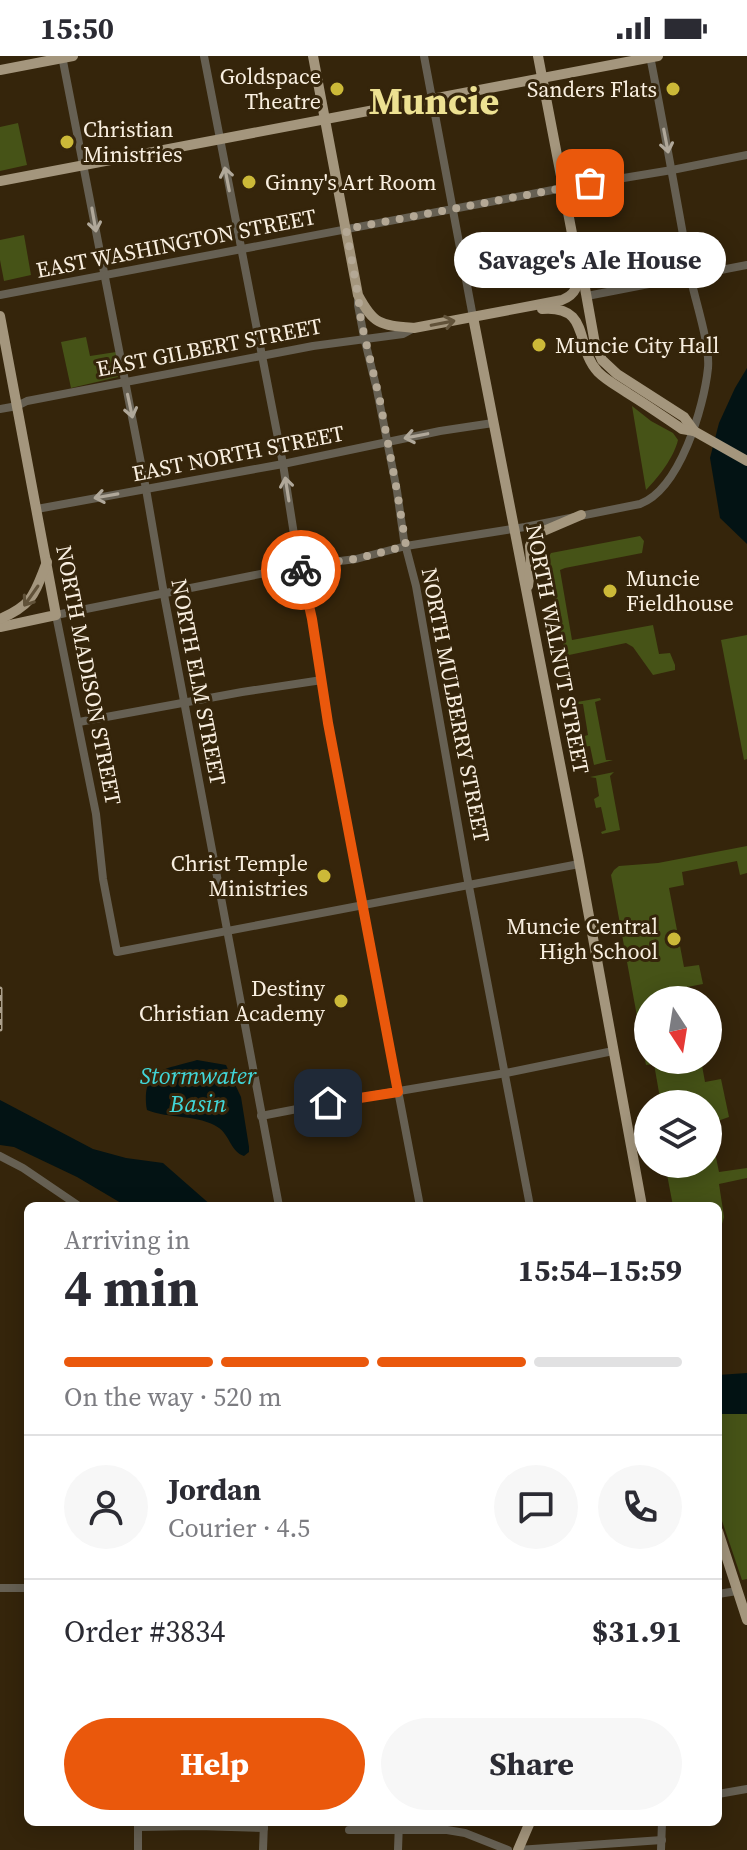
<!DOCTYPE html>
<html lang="en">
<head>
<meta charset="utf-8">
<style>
	:root { --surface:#fff; --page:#f7f7f7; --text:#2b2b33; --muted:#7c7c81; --line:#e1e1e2; --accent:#ea580c }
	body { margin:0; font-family:"Source Serif 4",serif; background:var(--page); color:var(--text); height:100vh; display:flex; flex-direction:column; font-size:30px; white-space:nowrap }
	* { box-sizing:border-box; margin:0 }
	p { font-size:26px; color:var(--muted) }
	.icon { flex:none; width:44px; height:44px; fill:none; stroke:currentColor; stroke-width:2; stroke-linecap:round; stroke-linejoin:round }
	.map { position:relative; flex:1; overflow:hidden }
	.side { position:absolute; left:24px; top:1146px; width:698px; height:624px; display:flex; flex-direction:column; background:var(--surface); border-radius:12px; box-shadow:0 4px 20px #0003 }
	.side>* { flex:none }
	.needle { width:52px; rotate:168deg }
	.controls { position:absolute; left:634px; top:930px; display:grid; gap:16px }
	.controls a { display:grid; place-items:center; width:88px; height:88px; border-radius:50%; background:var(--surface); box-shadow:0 4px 20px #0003; font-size:40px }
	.pin { position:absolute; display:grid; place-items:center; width:68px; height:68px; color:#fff; margin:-34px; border-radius:16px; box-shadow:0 4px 12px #0006 }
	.courier { position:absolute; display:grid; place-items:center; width:80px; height:80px; margin:-40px; border:6px solid #ea580c; border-radius:50%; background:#fff; color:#222; box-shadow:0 2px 10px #0007 }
	.bubble { position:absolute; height:56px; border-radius:28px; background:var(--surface); box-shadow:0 4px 20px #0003; font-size:26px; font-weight:700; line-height:56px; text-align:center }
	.head em { font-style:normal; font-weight:700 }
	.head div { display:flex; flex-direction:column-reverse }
	.head { display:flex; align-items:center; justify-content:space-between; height:136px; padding:0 40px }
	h1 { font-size:52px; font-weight:700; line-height:60px }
	.bar { display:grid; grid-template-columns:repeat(4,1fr); gap:12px 8px; align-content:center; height:96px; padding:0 40px }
	.bar i { height:10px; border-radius:6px; background:var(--line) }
	.bar .selected { background:var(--accent) }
	.bar p { grid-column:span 4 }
	.line { display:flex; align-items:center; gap:20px; padding:0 40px; border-top:2px solid var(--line) }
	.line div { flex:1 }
	.round { display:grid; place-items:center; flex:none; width:84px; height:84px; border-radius:42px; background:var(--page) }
	.button { display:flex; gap:16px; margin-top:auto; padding:16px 40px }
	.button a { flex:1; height:92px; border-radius:48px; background:var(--accent); color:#fff; font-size:32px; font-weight:700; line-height:92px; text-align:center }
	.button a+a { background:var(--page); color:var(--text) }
	.status { display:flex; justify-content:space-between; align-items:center; height:56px; padding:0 40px; background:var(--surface); direction:ltr }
	.status svg { height:22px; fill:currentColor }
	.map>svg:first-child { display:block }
	.green { fill:#465317 }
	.water { fill:#031314 }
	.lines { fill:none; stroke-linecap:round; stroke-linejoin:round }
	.minor { stroke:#666053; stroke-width:8 }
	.major { stroke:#a4967d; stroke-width:10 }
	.rail-casing { stroke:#ab9f8b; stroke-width:5 }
	.rail { stroke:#35250b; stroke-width:2; stroke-dasharray:6; stroke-linecap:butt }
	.oneway { stroke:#b0a89a }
	.oneway2 { stroke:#615239 }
	.done { stroke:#b4a895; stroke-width:8; stroke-dasharray:0 14.4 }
	.route { stroke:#ea580c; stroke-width:10 }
	.poi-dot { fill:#ccb938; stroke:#35250b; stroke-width:3 }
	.labels { text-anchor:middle; stroke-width:6; stroke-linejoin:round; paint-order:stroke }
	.poi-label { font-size:22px; fill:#f9efe0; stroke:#35250b; text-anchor:end }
	.street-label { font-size:22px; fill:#f9efe0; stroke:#35250b }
	.water-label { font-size:24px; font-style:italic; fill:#41d7d9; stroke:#35250b }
	.town-label { font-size:38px; font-weight:bold; fill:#ede192; stroke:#35250b }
</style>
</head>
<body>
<div class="status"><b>15:50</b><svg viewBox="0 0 49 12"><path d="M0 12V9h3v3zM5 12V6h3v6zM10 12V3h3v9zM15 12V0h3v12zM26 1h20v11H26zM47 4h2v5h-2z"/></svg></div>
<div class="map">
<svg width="747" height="1794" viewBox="0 0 747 1794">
	<rect width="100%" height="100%" fill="#35250b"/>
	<g class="green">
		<path d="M18,67L27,109L0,115V71Z"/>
		<path d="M24,179L31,219L4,225L0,204V184Z"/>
		<path d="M86,281L90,300L116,296L115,315L118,321L71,332L61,286Z"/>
		<path d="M632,350L651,365L673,377L678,384C674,401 659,421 646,434Z"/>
		<path d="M640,480L644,485L642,497L565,512L560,514L572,584L653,569L659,598L670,597L675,609V614L653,619L633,591L626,587L569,599L565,598L547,504L551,497Z"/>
		<path d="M747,579V703L744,704L721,584Z"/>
		<path d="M600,642L601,644L595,646L606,704H613L594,709L590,690L583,691L581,681L588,679L583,648H577V646Z"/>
		<path d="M614,716L610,720L620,774L602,778L601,776L606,774L601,751L596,752L594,743L599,740L596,722L590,721Z"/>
		<path d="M747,790V817L740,819L737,805L682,816L684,829L669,832L684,911L699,909L703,928L687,931L689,944H648V1004H701L705,1026L721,1023L729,1061L709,1068L719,1116L747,1112V1122L719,1128L724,1161L722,1168L718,1170V1150H673L665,1108H708V1048H661L654,1008L646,1009L611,819L614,814L619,810L658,807Z"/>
		<path d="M718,1358H747V1523L742,1524L718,1453Z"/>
	</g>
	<g class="water">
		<path d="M747,312V488L720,462L710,402L719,367L735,332Z"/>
		<path d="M197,1004L226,1009L241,1041L249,1091V1096L244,1100C231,1096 230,1080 219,1072C199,1058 168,1063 147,1054C141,1012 164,1014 197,1004Z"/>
		<path d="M0,1044L93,1093L126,1102L163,1107L212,1150H126L77,1121L14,1091L0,1089Z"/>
		<path d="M747,1317V1358H718V1319Z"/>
	</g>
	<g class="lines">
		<g class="minor">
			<path d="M62,0L146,433L165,544L279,1150"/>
			<path d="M204,0L283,408L298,504L312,563L328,667L420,1150"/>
			<path d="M424,0L473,261"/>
			<path d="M0,239L563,132L672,114L747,99"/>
			<path d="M358,240V249L364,281L377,334L397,435L404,484L416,530L467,820L530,1150"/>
			<path d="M587,240L747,209"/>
			<path d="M0,353L17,350L27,345L313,290L403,278L414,272"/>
			<path d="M37,453L283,408L440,375L493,367"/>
			<path d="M79,666L242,636L322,624"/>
			<path d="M579,808L117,896L103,823L96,758L56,559L300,510L356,503L406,490L525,471L640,448C680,433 704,351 708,312C710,290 697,250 692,228C678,152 665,76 650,0"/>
			<path d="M261,1060L328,1047L506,1017L613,995"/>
			<path d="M0,1100L23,1112L79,1150"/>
			<path d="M0,1532H28"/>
			<path d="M718,1538L737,1535"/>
			<path d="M718,1738L747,1733"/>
			<path d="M138,1771L198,1770L264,1772"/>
			<path d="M349,1774H447L465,1777L508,1794"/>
			<path d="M138,1794V1767"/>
			<path d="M263,1794L264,1766"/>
			<path d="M398,1794L399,1766"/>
			<path d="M518,1794L662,1784"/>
			<path d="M661,1794L662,1766"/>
		</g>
		<g class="major">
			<path d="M313,0L358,239C374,269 380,269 414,272L562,244C581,236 576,226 578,208"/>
			<path d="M538,0L575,193L583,221L595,288L602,304L617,318L684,361L694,375"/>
			<path d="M0,14L73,0"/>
			<path d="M0,125L658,0"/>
			<path d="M542,253C592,249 574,291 598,316C607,325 619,331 629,338C647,349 664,361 682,373L694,375L747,405"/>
			<path d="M0,260L56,559L0,571"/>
			<path d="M473,261L578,800L642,1150"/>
			<path d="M528,530L531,507L530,490L533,483L539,477L581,459"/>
			<path d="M0,563C34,548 34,538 47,506"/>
			<path d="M718,1475L747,1564"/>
			<path d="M518,1794L530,1766"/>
		</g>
		<defs>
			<path id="rail" d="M0,933V973"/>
		</defs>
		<use href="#rail" class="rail-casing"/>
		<use href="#rail" class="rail"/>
	</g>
	<defs><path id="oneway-shaft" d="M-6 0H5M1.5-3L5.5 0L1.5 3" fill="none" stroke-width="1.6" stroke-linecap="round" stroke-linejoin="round" transform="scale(2)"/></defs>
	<g class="oneway">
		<use href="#oneway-shaft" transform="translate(666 85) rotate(79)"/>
		<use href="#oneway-shaft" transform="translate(227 123) rotate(-101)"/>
		<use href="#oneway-shaft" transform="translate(94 164) rotate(80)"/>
		<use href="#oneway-shaft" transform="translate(130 350) rotate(78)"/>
		<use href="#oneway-shaft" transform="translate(416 380) rotate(169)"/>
		<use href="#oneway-shaft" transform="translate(287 433) rotate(-99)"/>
		<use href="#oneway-shaft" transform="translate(106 440) rotate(170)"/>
	</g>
	<g class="oneway2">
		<use href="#oneway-shaft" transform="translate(443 267) rotate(-11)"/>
		<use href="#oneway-shaft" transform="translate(31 540) rotate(125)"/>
	</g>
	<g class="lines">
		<path class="done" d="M301,514L300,510L356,503L406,490L397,435L380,345L361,265L358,239L346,173L590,127"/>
		<path class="route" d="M301,514L312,563L328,667L398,1036L328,1047"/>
	</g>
	<g class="poi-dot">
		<circle cx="337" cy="33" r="8"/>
		<circle cx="673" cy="33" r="8"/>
		<circle cx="67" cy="86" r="8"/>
		<circle cx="249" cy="126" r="8"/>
		<circle cx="539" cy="289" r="8"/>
		<circle cx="610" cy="535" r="8"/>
		<circle cx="324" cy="820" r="8"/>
		<circle cx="674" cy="883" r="8"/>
		<circle cx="341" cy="945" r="8"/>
	</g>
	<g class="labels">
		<g class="poi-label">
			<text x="321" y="28">Goldspace<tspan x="321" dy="25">Theatre</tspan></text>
			<text x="657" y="41">Sanders Flats</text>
			<text x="83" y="81" text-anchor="start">Christian<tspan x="83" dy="25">Ministries</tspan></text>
			<text x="265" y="134" text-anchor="start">Ginny's Art Room</text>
			<text x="555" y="297" text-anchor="start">Muncie City Hall</text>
			<text x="626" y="530" text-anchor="start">Muncie<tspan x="626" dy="25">Fieldhouse</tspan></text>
			<text x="308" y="815">Christ Temple<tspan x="308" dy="25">Ministries</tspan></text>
			<text x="658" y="878">Muncie Central<tspan x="658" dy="25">High School</tspan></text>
			<text x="325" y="940">Destiny<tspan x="325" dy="25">Christian Academy</tspan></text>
		</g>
		<g class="street-label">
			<text transform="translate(176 187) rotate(-11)" y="8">EAST WASHINGTON STREET</text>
			<text transform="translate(209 291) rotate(-11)" y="8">EAST GILBERT STREET</text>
			<text transform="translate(238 397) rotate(-11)" y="8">EAST NORTH STREET</text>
			<text transform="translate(558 593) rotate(79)" y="8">NORTH WALNUT STREET</text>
			<text transform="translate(89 619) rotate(79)" y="8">NORTH MADISON STREET</text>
			<text transform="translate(199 626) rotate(79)" y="8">NORTH ELM STREET</text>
			<text transform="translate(456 649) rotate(79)" y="8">NORTH MULBERRY STREET</text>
		</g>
		<g class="water-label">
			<text x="198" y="1028">Stormwater<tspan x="198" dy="28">Basin</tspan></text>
		</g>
		<g class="town-label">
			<text x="434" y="58">Muncie</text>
		</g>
	</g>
</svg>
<div class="controls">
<a><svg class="needle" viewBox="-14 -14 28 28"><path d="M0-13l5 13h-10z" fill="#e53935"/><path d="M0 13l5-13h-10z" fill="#7c7c81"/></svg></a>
<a><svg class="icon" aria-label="layers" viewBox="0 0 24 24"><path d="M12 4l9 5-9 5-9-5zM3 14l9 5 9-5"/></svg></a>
</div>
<div class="pin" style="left:590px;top:127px;background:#ea580c"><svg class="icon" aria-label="bag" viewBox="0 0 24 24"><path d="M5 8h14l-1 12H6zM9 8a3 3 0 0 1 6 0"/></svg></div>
<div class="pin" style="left:328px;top:1047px;background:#1f2937"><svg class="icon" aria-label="home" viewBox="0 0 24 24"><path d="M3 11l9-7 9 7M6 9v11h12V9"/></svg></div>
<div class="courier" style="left:301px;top:514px"><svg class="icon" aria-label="bike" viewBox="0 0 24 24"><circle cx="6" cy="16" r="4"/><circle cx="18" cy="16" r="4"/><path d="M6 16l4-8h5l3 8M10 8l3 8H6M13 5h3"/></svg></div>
<div class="bubble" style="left:454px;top:176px;width:272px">Savage's Ale House</div>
<section class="side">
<div class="head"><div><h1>4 min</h1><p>Arriving in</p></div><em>15:54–15:59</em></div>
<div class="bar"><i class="selected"></i><i class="selected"></i><i class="selected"></i><i></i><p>On the way · 520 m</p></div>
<div class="line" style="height:144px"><a class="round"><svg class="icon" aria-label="person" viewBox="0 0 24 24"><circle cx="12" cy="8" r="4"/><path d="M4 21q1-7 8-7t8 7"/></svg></a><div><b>Jordan</b><p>Courier · 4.5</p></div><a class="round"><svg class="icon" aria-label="chat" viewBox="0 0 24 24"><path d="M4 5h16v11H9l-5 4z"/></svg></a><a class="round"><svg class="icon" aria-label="phone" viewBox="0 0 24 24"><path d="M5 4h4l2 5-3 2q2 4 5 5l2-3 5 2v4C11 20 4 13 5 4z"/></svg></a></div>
<div class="line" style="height:104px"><div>Order #3834</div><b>$31.91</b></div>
<div class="button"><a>Help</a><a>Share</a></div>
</section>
</div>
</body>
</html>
